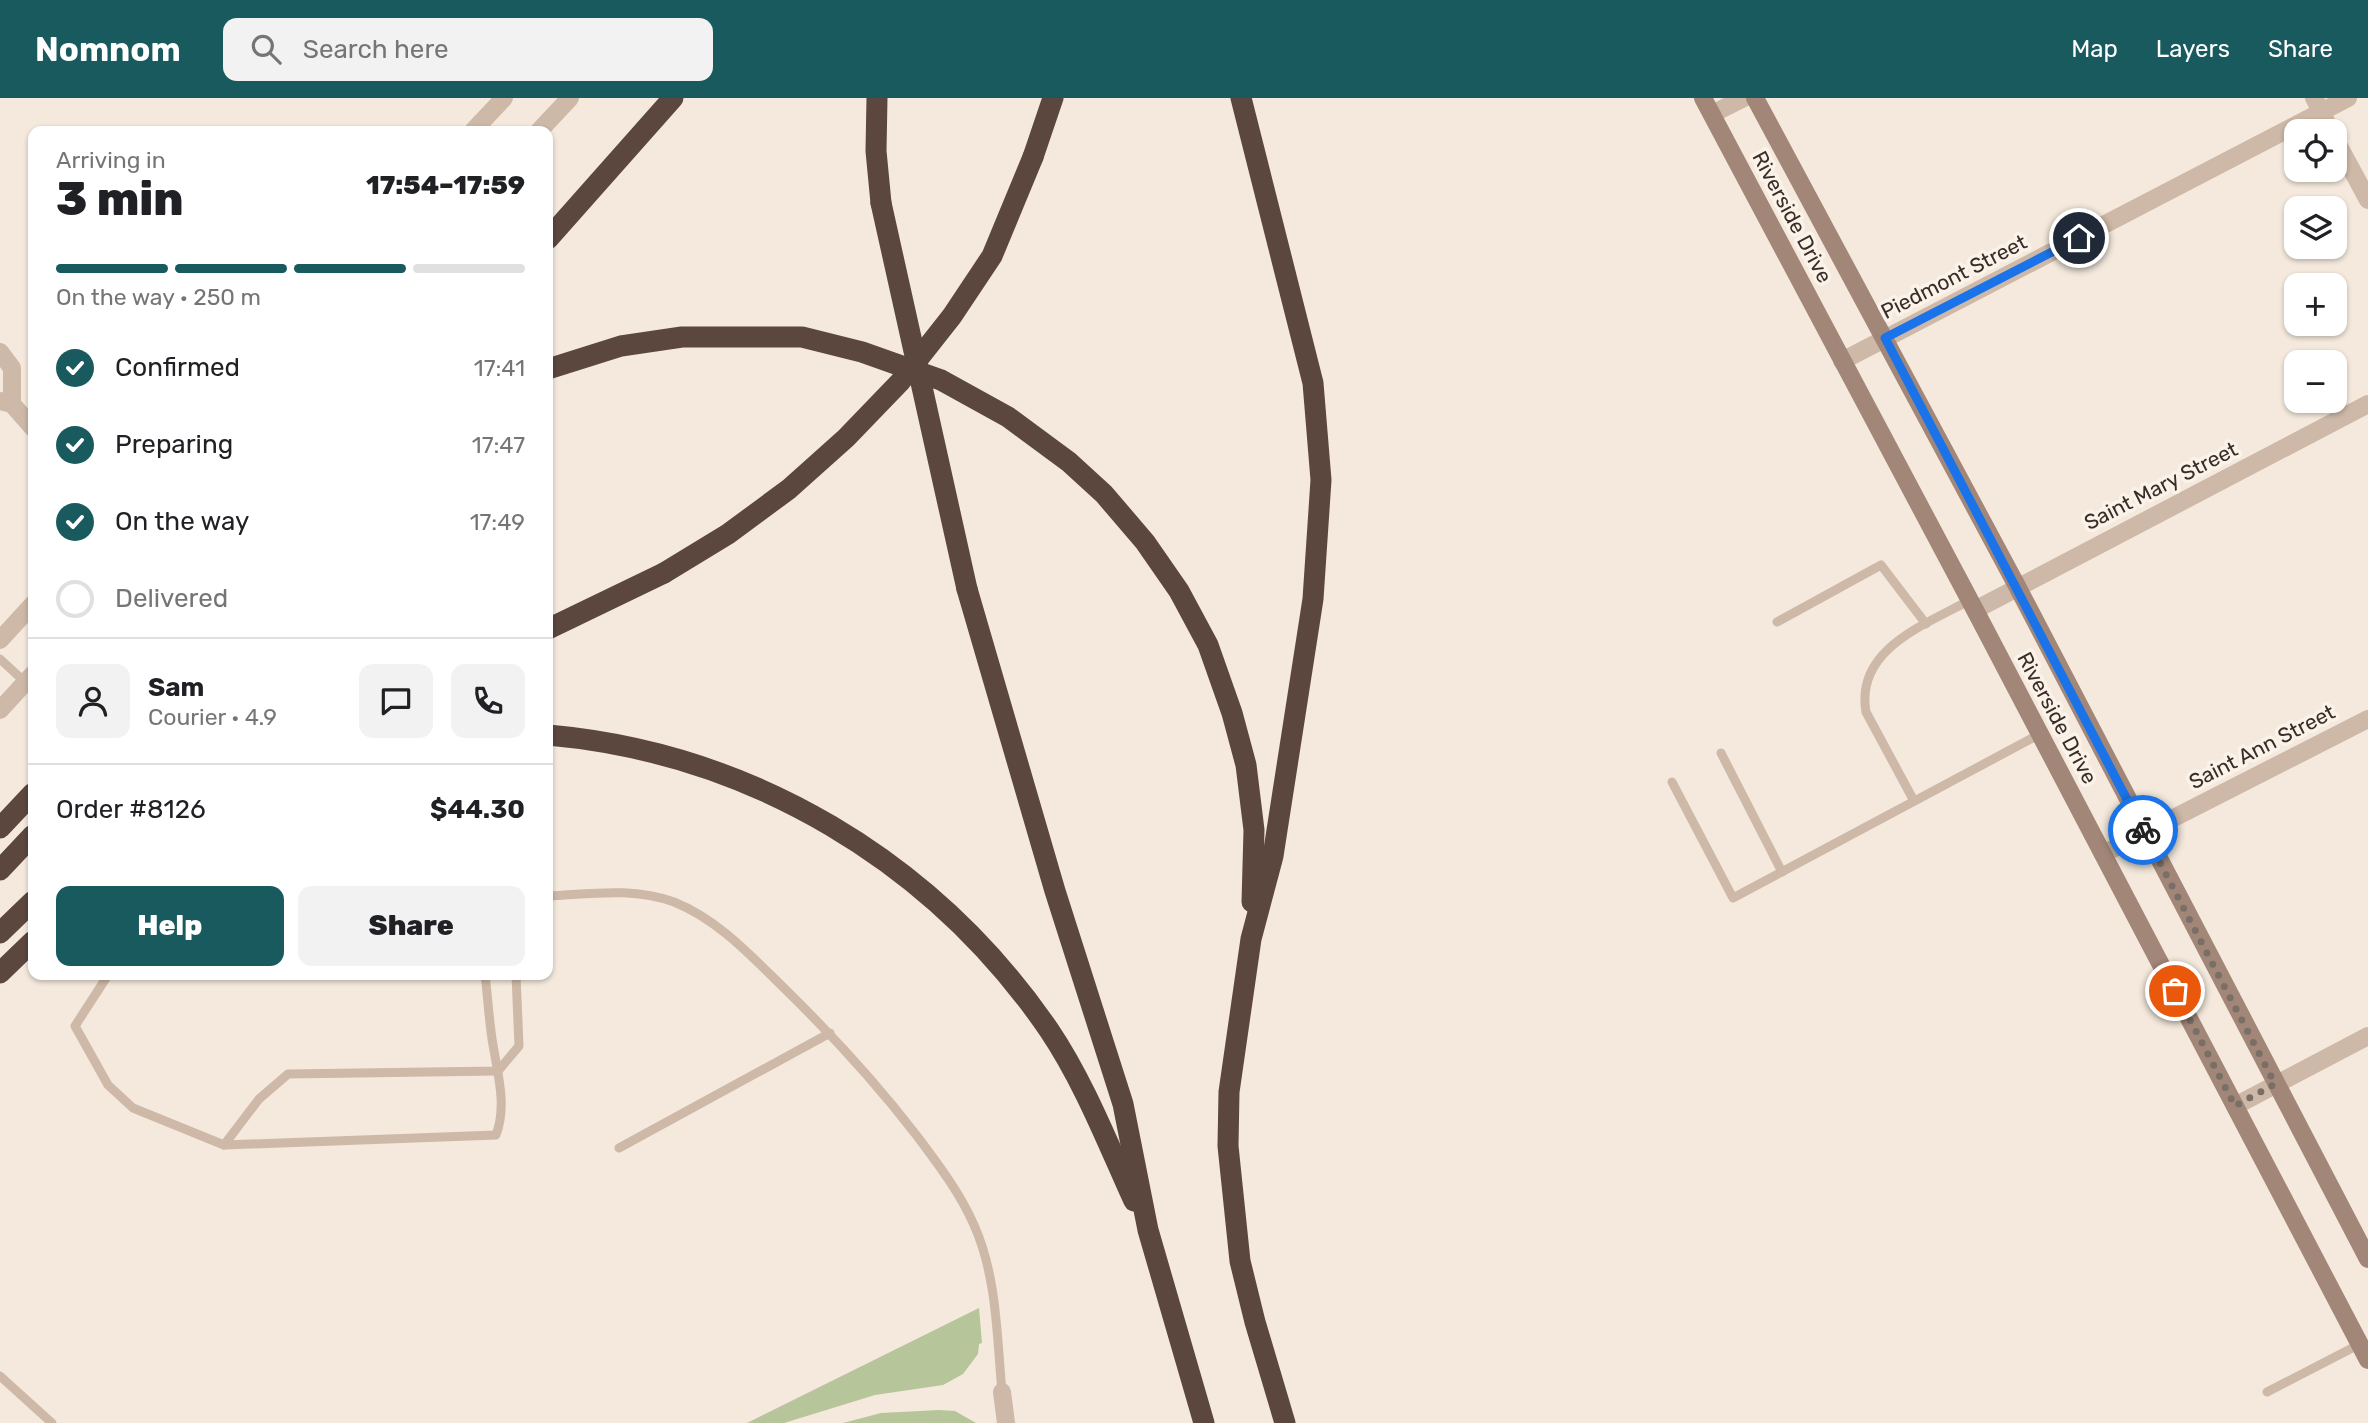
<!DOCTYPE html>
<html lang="en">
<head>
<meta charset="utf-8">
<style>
	:root { --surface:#fff; --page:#f2f2f2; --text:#202124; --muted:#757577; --line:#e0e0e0; --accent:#195a5f }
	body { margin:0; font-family:Rubik,sans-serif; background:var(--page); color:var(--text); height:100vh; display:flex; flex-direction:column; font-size:26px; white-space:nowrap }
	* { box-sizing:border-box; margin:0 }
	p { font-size:23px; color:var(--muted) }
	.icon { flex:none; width:38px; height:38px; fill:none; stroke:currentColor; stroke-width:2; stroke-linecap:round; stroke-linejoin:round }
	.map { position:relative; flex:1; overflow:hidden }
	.drawer { position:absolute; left:28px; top:28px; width:525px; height:854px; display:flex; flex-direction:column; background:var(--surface); border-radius:14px; box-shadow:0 2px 5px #0004 }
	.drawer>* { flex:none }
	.tools { position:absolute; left:2284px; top:21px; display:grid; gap:14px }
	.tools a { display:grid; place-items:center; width:63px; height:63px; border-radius:14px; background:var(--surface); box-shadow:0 2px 5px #0004; font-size:35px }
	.pin { position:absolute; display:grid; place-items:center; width:60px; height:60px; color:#fff; margin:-30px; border:4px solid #fff; border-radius:50%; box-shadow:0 2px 7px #0007 }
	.courier { position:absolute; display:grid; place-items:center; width:70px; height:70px; margin:-35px; border:5px solid #1a73e8; border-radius:50%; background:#fff; color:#222; box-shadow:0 2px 9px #0007 }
	.head em { font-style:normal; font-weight:800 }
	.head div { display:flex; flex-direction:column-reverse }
	.head { display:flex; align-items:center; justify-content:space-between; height:119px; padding:0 28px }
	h1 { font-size:46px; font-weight:800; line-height:52px }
	.bar { display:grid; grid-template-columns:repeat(4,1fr); gap:10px 7px; align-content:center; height:84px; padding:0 28px }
	.bar i { height:9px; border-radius:5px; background:var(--line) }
	.bar .selected { background:var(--accent) }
	.bar p { grid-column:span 4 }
	.line { display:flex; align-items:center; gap:18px; padding:0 28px; border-top:2px solid var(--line) }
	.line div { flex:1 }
	.round { display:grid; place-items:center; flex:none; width:74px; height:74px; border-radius:14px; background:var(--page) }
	ol { padding:0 28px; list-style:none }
	li { display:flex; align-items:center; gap:21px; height:77px }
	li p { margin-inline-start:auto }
	li .icon { padding:7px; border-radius:50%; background:var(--accent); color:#fff; stroke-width:4 }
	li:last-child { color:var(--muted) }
	li i { width:38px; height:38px; border:4px solid var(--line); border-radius:50% }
	.button { display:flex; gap:14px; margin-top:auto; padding:14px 28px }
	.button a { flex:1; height:80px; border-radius:14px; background:var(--accent); color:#fff; font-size:28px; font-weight:800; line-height:80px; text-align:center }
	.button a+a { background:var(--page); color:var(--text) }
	header { display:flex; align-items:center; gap:42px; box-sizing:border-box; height:98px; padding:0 35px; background:var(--accent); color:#fff }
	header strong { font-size:33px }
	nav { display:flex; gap:38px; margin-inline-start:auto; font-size:24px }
	.search { width:490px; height:63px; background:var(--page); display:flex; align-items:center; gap:18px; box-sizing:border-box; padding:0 24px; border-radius:14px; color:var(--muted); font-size:26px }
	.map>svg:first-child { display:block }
	.grass { fill:#b7c59a }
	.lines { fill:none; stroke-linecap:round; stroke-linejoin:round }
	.lane { stroke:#ceb8a7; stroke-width:9 }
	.street { stroke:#ceb8a7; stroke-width:18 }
	.secondary { stroke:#a28778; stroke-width:18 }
	.highway { stroke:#5b473e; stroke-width:21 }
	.highway-bridge { stroke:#5b473e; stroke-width:21 }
	.done { stroke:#7a6f67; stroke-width:7; stroke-dasharray:0 12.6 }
	.route { stroke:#1a73e8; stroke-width:9 }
	.labels { text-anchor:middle; stroke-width:7; stroke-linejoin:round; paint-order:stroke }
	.street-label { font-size:21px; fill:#392d28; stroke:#fbf3e9 }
</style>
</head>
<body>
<header>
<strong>Nomnom</strong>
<div class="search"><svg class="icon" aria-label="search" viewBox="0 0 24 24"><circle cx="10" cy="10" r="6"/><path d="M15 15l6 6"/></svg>Search here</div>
<nav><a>Map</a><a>Layers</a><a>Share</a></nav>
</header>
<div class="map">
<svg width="2368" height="1325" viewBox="0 0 2368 1325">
	<rect width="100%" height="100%" fill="#f4e9dc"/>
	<g class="grass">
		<path d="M979,1210L982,1245L979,1246L978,1256L963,1276L943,1287L875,1297L784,1325H747Z"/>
		<path d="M939,1312L955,1313L976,1325H843L881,1315Z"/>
	</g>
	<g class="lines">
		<g class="lane">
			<path d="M1777,524L1881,467L1926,526"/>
			<path d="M0,561L26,585"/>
			<path d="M1721,655L1782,774"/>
			<path d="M1672,684L1733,800L2040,636"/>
			<path d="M1914,703L1866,614C1855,551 1925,527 1970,502"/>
			<path d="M548,798C591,796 632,789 674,804C719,822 752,859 786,892C833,938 877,986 917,1038C938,1066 960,1095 974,1127C997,1178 997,1240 1002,1294"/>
			<path d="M108,877L75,928L108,987L133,1010L224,1047L496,1037C507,1008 498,977 493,947C489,924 488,900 485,877"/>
			<path d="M224,1047L259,1001L288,976L498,973L519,948L516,877"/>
			<path d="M619,1050L830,935"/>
			<path d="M0,1278L52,1325"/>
			<path d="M2267,1294L2360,1246"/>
		</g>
		<g class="street">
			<path d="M2314,0L2331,33"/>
			<path d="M1712,16L1744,0"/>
			<path d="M473,33L504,0"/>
			<path d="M539,33L570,0"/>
			<path d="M2334,39L2368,102"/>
			<path d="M0,254L12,270V306"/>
			<path d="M1842,263L2348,0"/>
			<path d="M0,303L12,306L33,330"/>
			<path d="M1975,512L2368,306"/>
			<path d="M0,542L33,506"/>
			<path d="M0,612L33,576"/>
			<path d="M2103,756L2368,621"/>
			<path d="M2235,1008L2368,938"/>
			<path d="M1002,1294L1006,1325"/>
		</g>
		<g class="secondary">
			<path d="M1703,0L1975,512L2368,1262"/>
			<path d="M1755,0L2017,488L2368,1161"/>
		</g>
		<g class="highway">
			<path d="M877,0L876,53L881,105"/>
			<path d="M1241,0L1313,285L1321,382L1313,501L1273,758L1251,841L1229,994L1228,1048L1240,1163L1255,1224L1285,1325"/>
			<path d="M1033,59L1053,0"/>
			<path d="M548,141L673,0"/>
			<path d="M548,271L621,248L682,239H802L862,254L941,282L1008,319L1069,364L1104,396L1145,444L1179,493L1208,547L1232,615L1246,667L1254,732L1252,804"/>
			<path d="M967,491L1055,793L1123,1006L1148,1132L1204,1325"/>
			<path d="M548,531L664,475"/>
			<path d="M548,637C751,655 933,763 1049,932C1084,984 1108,1046 1134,1103"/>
			<path d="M0,730L33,695"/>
			<path d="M0,772L33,737"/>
			<path d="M0,835L33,803"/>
			<path d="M0,875L33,843"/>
		</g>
		<g class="highway-bridge">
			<path d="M881,105L967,491"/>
			<path d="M664,475L728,436L789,391L846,340L900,284L952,218L992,158L1033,59"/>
		</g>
	</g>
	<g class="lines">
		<path class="done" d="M2143,732L2275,986L2235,1008L2175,893"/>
		<path class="route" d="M2079,140L1885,240L2143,732"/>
	</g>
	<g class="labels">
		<g class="street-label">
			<text transform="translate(1792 119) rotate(62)" y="7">Riverside Drive</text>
			<text transform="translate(1954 179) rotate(-27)" y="7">Piedmont Street</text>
			<text transform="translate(2161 388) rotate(-27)" y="7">Saint Mary Street</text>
			<text transform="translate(2057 620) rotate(62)" y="7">Riverside Drive</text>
			<text transform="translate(2262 649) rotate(-27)" y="7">Saint Ann Street</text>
		</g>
	</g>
</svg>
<div class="tools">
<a><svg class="icon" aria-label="locate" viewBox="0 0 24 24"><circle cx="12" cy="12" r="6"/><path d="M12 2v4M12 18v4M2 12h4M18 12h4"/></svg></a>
<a><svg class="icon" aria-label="layers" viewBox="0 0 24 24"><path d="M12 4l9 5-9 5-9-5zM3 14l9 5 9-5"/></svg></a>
<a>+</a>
<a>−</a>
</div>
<div class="pin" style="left:2175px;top:893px;background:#ea580c"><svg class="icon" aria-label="bag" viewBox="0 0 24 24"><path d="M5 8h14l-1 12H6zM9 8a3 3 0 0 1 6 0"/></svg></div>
<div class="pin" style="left:2079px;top:140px;background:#1f2937"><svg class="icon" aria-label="home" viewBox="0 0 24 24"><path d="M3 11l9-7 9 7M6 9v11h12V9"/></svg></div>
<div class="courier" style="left:2143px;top:732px"><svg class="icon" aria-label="bike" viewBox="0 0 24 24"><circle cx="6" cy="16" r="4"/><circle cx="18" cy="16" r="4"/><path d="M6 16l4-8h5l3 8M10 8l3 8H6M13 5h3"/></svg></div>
<section class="drawer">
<div class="head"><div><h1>3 min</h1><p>Arriving in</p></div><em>17:54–17:59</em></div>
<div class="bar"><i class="selected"></i><i class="selected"></i><i class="selected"></i><i></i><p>On the way · 250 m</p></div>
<ol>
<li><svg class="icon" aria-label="check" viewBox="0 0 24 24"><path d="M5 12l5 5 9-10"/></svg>Confirmed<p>17:41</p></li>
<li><svg class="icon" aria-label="check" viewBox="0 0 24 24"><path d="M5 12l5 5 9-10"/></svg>Preparing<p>17:47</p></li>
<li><svg class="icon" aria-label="check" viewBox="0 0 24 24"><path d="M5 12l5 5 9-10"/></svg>On the way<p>17:49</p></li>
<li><i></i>Delivered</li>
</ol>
<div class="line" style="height:126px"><a class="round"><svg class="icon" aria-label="person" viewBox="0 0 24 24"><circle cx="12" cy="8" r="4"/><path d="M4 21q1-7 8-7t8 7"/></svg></a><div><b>Sam</b><p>Courier · 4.9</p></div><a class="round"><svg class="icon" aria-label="chat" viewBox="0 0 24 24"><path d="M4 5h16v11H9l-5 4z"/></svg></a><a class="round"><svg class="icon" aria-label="phone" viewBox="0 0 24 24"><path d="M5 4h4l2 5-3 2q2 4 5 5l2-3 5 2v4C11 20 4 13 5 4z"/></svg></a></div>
<div class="line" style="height:91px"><div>Order #8126</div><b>$44.30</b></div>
<div class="button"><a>Help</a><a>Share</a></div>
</section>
</div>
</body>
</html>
